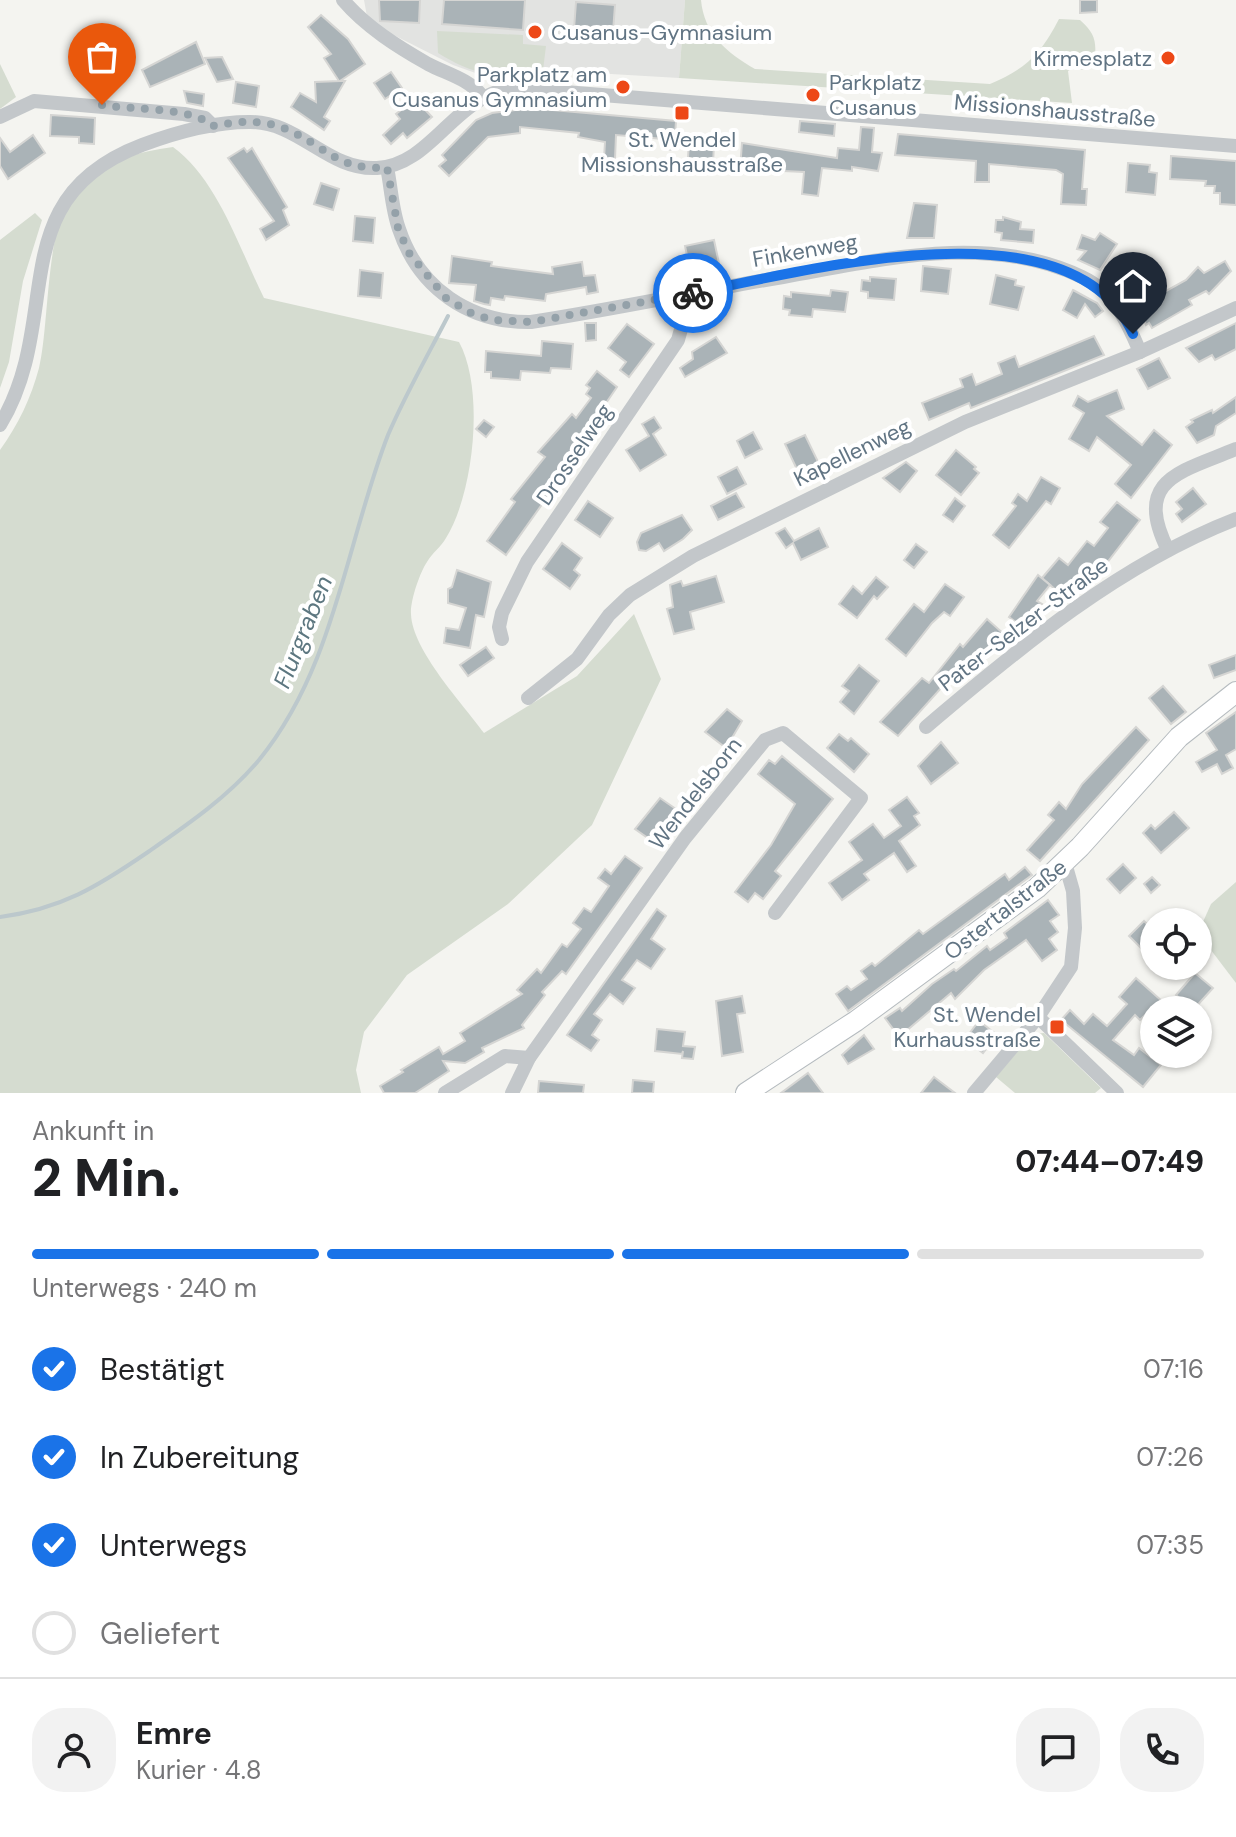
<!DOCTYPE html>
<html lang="de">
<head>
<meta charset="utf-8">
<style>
	:root { --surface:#fff; --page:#f2f2f2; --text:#202124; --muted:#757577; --line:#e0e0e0; --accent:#1a73e8 }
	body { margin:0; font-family:"DM Sans",sans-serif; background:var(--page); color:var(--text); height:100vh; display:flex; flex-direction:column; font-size:30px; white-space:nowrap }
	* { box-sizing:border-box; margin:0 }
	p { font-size:26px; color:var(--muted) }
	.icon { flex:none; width:44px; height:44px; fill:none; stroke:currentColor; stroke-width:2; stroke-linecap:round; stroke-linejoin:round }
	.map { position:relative; height:1093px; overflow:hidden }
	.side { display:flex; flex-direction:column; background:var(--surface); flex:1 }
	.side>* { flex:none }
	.fabs { position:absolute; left:1140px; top:908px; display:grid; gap:16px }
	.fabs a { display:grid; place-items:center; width:72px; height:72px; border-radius:50%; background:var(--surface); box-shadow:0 2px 6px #0004; font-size:40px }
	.pin { position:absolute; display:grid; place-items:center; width:68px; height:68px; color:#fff; margin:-82px -34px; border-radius:50% 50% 50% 0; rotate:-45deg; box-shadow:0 0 8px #0007 }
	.pin .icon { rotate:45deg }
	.courier { position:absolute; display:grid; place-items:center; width:80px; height:80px; margin:-40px; border:6px solid #1a73e8; border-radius:50%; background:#fff; color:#222; box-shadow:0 2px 10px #0007 }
	.head em { font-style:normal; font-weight:800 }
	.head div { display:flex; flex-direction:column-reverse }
	.head { display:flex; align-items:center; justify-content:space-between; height:136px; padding:0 32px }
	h1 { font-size:52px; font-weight:800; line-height:60px }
	.bar { display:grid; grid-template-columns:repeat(4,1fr); gap:12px 8px; align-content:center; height:96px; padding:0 32px }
	.bar i { height:10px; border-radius:6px; background:var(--line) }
	.bar .active { background:var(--accent) }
	.bar p { grid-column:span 4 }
	.line { display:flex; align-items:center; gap:20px; padding:0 32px; border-top:2px solid var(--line) }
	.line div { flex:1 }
	.round { display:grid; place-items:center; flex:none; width:84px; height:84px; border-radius:32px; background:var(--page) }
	ol { padding:0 32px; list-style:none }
	li { display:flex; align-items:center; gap:24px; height:88px }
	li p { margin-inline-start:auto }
	li .icon { padding:8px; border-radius:50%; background:var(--accent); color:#fff; stroke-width:4 }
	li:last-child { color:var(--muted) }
	li i { width:44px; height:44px; border:4px solid var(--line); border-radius:50% }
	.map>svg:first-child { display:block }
	.built { fill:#e2e3e1 }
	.green { fill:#d5dcd0 }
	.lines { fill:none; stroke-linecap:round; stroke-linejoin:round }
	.stream { stroke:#bcc8cc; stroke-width:4 }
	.building { fill:#aab3b7; stroke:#d5d5d3; stroke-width:2 }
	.secondary-casing { stroke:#b5bbbf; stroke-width:22 }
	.street { stroke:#c3c7ca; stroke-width:14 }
	.secondary { stroke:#fff; stroke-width:20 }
	.done { stroke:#94a1a9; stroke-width:8; stroke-dasharray:0 14.4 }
	.route { stroke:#1a73e8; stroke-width:10 }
	.poi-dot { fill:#ed4817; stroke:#fff; stroke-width:3 }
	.labels { text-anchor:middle; stroke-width:8; stroke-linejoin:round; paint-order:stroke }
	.poi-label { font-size:22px; fill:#617483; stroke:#fff; text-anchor:end }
	.street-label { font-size:22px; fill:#617483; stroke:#fff }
	.water-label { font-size:24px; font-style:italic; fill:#5d7780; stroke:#fff }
</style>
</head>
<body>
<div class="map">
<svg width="1236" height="1093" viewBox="0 0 1236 1093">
	<rect width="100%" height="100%" fill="#f4f4f0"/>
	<path class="built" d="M364,0H685L679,78L543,70L481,75L453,65L368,22Z"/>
	<g class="green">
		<path d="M685,0H701C704,34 727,53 755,69L990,84C1026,69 1041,54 1059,19L1080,20C1096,34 1097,43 1094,64L1083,70L1074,67L1068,71L1072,103L679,78Z"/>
		<path d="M437,31L523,35V44L546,46L543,70C490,71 486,82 438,53Z"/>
		<path d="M0,64L16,97L0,109Z"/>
		<path d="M173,147C218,180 239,248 264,298L459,342C485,389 474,493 446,538C441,547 432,553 427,562C420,572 410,601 411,614C412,650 463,704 484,733L577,676L634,614L661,679L592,825L508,904L407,975L364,1032L356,1070L361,1093H0V450C18,425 31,398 39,368C50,323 45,216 78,185C105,160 138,152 173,147Z"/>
		<path d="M35,213L42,220L23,281L9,362L0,388V240Z"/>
		<path d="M1236,882V983L1198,933L1211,904Z"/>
		<path d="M1044,1033L1101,1088L1095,1093H1015L996,1077L1032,1034Z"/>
	</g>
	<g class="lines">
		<path class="stream" d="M0,917C61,909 97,887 148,852C187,825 228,797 259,760C335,667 346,543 388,435C405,395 428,355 448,316"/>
	</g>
	<g class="building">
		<path d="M379,0H420L419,23L380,21Z"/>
		<path d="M444,0H525L523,30L442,24Z"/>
		<path d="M1080,0H1097V12L1080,13Z"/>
		<path d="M576,2L615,5L613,32L574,29Z"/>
		<path d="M321,15L348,39L365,64L340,81H345L324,117L330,121L324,130L291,107L300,93L316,102L315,82L339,81L324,58L331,54L308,27Z"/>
		<path d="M196,42L205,64L150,87L142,70Z"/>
		<path d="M222,57L233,79L217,82L205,58Z"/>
		<path d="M391,72L402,88L385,99L374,83Z"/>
		<path d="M236,82L259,86L256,107L233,103Z"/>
		<path d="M184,91L204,94L203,106L187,103Z"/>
		<path d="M415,99L432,117L407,138L403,133L391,144L383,135L400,119L396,114Z"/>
		<path d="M530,108L676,121L674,150L663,149L664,139L616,135L615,159H604L605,142L578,137L579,133L520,127V133L488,137L449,176L439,166L446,160L442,155L476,120L492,113Z"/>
		<path d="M51,115L95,118L94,144L79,143V137L50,136Z"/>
		<path d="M800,121L835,124L834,136L799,132Z"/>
		<path d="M861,127L874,128L872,152L882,153L878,171L852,167V171L822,168L818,196L802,194L804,172L740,169L742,143L837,158L838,148L859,150Z"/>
		<path d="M898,134L1085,150L1082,189H1087L1086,205L1061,204L1063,174L1056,170L989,164V182H975L976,161L895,155Z"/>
		<path d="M33,135L45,153L8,179L0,166V138L10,152Z"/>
		<path d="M689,142L714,143L713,165L691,163V158H688Z"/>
		<path d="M244,148L247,152L252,148L287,207L283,210L289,225L266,240L260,229L274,221L228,158Z"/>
		<path d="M1171,156L1236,161V205L1220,204V193H1214L1215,186H1205L1206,181L1170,179Z"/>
		<path d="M1128,163L1150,165L1149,172L1157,173L1155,195L1126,192Z"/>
		<path d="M321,183L339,189L333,210L314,204Z"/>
		<path d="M914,203L937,205L934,238H907Z"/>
		<path d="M355,216L375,218L373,243L353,241Z"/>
		<path d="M1003,217L1021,222L1020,229L1034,230L1033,243L1001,240L1002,233L995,232L996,220H1003Z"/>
		<path d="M1100,233L1117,244L1100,270L1078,260L1086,251L1077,249L1082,235L1095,240Z"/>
		<path d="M714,240L720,268L691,274L685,246Z"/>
		<path d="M452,256L492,262L491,266L553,274L552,267L582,262L584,276L595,275L598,292L587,294L586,287L546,294L545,301L505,296L504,300L491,298L490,305L484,304L474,301L476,285L449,283Z"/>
		<path d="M1225,261L1231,271L1209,294L1206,291L1189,300L1192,305L1152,328L1149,323L1146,325L1139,306L1186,280L1198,267L1204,273Z"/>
		<path d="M923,266L951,269L948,294L921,291Z"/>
		<path d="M360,270L383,273L381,298L358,296Z"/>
		<path d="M996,275L1016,280L1015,285L1024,287L1018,310L990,304Z"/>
		<path d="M870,277L896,279L894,300L868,298V292L861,291L862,280L870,281Z"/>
		<path d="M831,290L848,292L845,312L813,309L812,317L789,315L790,310L783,309L784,296L791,297V292L830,296Z"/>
		<path d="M1073,290L1097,303L1103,311L1095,317L1085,304L1077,318L1063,310Z"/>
		<path d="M585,323H596V340L586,341Z"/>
		<path d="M1236,323V349L1215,360L1212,355L1199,362L1186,348Z"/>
		<path d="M627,324L654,344L629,377L620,370L626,362L608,348Z"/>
		<path d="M1094,336L1104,355L971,408L969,403L929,420L922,403L963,387L960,379L972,374L976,385L1002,374L998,363L1015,356L1019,367Z"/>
		<path d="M716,337L727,353L685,377L680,368L693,359L692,352Z"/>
		<path d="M542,341L573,344L571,369L551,368L550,373L521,371L520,380L491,378V372H485L486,351L541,356Z"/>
		<path d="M1159,358L1170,378L1148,389L1137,369Z"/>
		<path d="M597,371L617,387L576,447L580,451L506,555L487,541L515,502L511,499L545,457L538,452L572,414L576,418L591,398L586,394L590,388L586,385Z"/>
		<path d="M1117,390L1124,409L1107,416L1142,445L1154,430L1172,445L1131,498L1115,484L1131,465L1097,437L1089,451L1069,439L1084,413L1073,406L1078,396L1088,402Z"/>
		<path d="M1236,397V413L1216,426L1214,435L1197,443L1186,427L1193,422L1191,420L1212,410L1213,413Z"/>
		<path d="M654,417L661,428L653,434L666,455L640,471L626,450L649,436L642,424Z"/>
		<path d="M484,420L494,427L486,437L476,429Z"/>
		<path d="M753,432L762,449L745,458L737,441Z"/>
		<path d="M805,435L821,468L801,478L785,444Z"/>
		<path d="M956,450L976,467L974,469L979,473L961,495L936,475Z"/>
		<path d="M906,462L917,471L900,492L883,478Z"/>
		<path d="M737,467L746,484L727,494L718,477Z"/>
		<path d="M1041,477L1060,488L1051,504L1046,501L1009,548L993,535L1016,506L1012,503L1018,494L1027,501Z"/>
		<path d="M1193,488L1206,504L1182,522L1176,514L1182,509L1176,502Z"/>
		<path d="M736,493L744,507L718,520L711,506Z"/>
		<path d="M955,498L965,506L953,522L943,515Z"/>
		<path d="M588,501L613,518L600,537L575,520Z"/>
		<path d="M1117,502L1140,520L1099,573L1090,566L1064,597L1042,578L1059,558L1068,565L1087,541L1094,546L1108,528L1100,522Z"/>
		<path d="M682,515L692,530L683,539L664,551L659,543L646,551L639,550L637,542L641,533Z"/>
		<path d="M785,528L794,541L819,528L828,547L801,560L793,543L786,548L776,533Z"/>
		<path d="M562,543L582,558L574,570L580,575L570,589L543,569Z"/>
		<path d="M916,544L927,552L914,568L904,560Z"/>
		<path d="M457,570L491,582L484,617L476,615L470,648L444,643L446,628L459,630L466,608L448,603V589L452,587Z"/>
		<path d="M1038,575L1050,585L1037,601L1042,604L1021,626L1009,617Z"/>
		<path d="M716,576L724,602L690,612L694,629L674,634L667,609L673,607L670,585L681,581L683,586Z"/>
		<path d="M876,577L888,587L877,599L874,596L857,618L839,604L853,586L862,594Z"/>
		<path d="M945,584L964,597L950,616L944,612L932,623L906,656L886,639L914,604L924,612Z"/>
		<path d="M987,619L1005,635L991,652L982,660L977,655L960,676L953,680L950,678L898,736L880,722L922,678L929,683L960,644L963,647Z"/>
		<path d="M486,647L494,658L468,676L460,665Z"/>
		<path d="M1236,655V670L1214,678L1209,665Z"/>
		<path d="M859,665L879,681L854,714L840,702L849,691L842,686Z"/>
		<path d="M1163,686L1186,712L1171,724L1149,698Z"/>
		<path d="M727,709L742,721L726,748L705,732Z"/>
		<path d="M1236,712V749L1226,755L1233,768L1222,774L1217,764L1202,772L1196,762L1217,750L1206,733Z"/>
		<path d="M1136,727L1149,740L1040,861L1027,850L1054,820L1048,815L1059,802L1066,809L1082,784Z"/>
		<path d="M839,734L848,741L851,738L869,754L854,772L827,748Z"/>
		<path d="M941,742L958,763L931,784L918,766Z"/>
		<path d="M782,756L833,799L775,871L781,876L763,899L755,893L748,902L735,892L771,845L795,804L758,774L769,760L775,764Z"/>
		<path d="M907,797L919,813L914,816L920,825L899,841L916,866L907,872L894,853L864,874L869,880L842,900L829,883L862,860L849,842L873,824L884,838L901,826L889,810Z"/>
		<path d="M660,798L683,814L675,826L669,822L655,843L635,829Z"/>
		<path d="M1174,812L1189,828L1161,853L1143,833L1151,825L1155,829Z"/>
		<path d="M625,856L642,868L566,974L562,971L542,992L545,995L522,1025L524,1028L482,1048L484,1052L465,1063L443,1061L449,1071L415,1093H384L380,1086L403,1072L401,1070L439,1047L443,1054L465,1041L460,1033L522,994L517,990L537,969L541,973L562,944L567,947L581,929L573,923L584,908L591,912L609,886L598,878L605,869L611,874Z"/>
		<path d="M1123,864L1136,878L1120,893L1107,879Z"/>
		<path d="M1025,867L1032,875L848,1011L836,994L847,986L851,990L867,979L861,971L872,963L875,966L919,930L923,934L1005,874L1009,880Z"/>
		<path d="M1152,877L1160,885L1151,893L1144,884Z"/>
		<path d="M1048,900L1059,915L1050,921L1058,932L1049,939L1057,950L1042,961L1026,940L984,970L955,999L951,993L899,1037L885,1018L900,1008L902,1011L932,984L954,969L956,971L987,946L990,950L1007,938L1004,933Z"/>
		<path d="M657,909L666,916L651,939L665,949L651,969L637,960L622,980L635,988L623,1004L610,994L594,1014L602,1020L592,1035L599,1040L591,1051L567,1035Z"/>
		<path d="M1144,921L1154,931V961L1129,936Z"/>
		<path d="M1195,973L1213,988L1193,1010L1176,995Z"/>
		<path d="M1136,978L1172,1010H1154V1021L1146,1014L1140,1020L1135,1015L1113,1040L1134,1055L1139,1048L1161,1065L1143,1087L1061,1020L1070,1010L1084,1024L1093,1014L1107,1026L1127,1004L1119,997Z"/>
		<path d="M742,996L745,1013L737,1014L743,1052L722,1056L716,1001Z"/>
		<path d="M979,1021L997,1035L983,1053L965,1039Z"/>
		<path d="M657,1029L685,1032L683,1046L695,1047L693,1059L682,1058L683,1051L682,1054L655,1051Z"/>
		<path d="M864,1035L874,1049L848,1064L842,1055Z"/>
		<path d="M808,1073L823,1093H781Z"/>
		<path d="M934,1077L955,1093H921Z"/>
		<path d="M633,1080L654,1082L653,1093H632Z"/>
		<path d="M539,1081L584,1085L583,1093H538Z"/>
	</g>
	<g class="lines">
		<defs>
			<path id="secondary" d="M746,1093L856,1021L1037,888L1080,847L1179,737L1236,692"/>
		</defs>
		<use href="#secondary" class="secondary-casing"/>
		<g class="street">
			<path d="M343,0C366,27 398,47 428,64C447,74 469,79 482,96"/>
			<path d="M0,117L34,101L184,114L205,118L213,126"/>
			<path d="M387,167C391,187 392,210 399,229C419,289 470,323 531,322C616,309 699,291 783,277C880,260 988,232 1082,277C1114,292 1127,321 1140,352"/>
			<path d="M0,425C65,317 0,199 142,145C174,133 214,122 249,122C299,121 328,171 377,168C433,165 454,94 515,88L1236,146"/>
			<path d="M1168,550C1132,479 1181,472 1236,449"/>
			<path d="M502,639L499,627L502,613L527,562L678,340L683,322L682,295"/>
			<path d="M528,698L577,659L609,615L630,595L693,556L965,422L1140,352L1236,308"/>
			<path d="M926,727C1020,647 1120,564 1236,519"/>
			<path d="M1038,1017L1117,1093"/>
			<path d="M445,1093L505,1056L529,1058"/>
			<path d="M512,1093L529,1058L685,838L765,740L783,733L861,798L775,913"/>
			<path d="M974,1093L1038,1017L1071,967L1075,928L1073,891L1065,863"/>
		</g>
		<use href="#secondary" class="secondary"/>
	</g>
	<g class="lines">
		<path class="done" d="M102,105C131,110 193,107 213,126C238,121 262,119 286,129C326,146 339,172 387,167L398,228L409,253L446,298L471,313L492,320L531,322L693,293"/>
		<path class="route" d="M693,293C806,271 1073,198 1133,334"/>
	</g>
	<g class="poi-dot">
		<circle cx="535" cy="32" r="8"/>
		<circle cx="1168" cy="58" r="8"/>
		<circle cx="623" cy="87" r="8"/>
		<circle cx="813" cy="95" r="8"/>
		<rect x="674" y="105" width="16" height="16" rx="4"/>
		<rect x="1049" y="1019" width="16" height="16" rx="4"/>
	</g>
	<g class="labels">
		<g class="poi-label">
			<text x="551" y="40" text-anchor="start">Cusanus-Gymnasium</text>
			<text x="1152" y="66">Kirmesplatz</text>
			<text x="607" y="82">Parkplatz am<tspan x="607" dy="25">Cusanus Gymnasium</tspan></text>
			<text x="829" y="90" text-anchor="start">Parkplatz<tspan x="829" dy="25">Cusanus</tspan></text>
			<text x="682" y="147" text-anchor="middle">St. Wendel<tspan x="682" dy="25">Missionshausstraße</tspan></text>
			<text x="1041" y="1022">St. Wendel<tspan x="1041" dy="25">Kurhausstraße</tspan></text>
		</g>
		<g class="street-label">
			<text transform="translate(1055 110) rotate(5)" y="8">Missionshausstraße</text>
			<text transform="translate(805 250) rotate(-10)" y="8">Finkenweg</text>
			<text transform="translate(852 452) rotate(-26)" y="8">Kapellenweg</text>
			<text transform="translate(574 454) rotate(-56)" y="8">Drosselweg</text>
			<text transform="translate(1023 624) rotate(-37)" y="8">Pater-Selzer-Straße</text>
			<text transform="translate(695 793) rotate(-52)" y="8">Wendelsborn</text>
			<text transform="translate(1005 909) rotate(-38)" y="8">Ostertalstraße</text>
		</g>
		<g class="water-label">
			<text transform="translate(303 632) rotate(-68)" y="8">Flurgraben</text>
		</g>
	</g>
</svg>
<div class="fabs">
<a><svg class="icon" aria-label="locate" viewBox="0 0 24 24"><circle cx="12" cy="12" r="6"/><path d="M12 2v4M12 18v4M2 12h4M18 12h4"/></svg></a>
<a><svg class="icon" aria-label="layers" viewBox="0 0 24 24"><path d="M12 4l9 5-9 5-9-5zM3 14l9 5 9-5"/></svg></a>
</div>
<div class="pin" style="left:102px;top:105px;background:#ea580c"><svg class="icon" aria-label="bag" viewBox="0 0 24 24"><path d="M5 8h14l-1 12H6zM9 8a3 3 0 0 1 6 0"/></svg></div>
<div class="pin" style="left:1133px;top:334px;background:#1f2937"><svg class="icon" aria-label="home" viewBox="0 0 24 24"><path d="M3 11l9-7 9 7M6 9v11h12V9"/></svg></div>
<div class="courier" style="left:693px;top:293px"><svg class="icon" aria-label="bike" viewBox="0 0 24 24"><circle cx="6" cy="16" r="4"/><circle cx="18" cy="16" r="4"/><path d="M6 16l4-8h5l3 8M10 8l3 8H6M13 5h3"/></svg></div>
</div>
<section class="side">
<div class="head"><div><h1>2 Min.</h1><p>Ankunft in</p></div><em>07:44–07:49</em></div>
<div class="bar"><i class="active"></i><i class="active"></i><i class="active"></i><i></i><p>Unterwegs · 240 m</p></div>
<ol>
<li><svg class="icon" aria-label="check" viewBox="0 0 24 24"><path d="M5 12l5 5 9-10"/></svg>Bestätigt<p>07:16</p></li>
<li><svg class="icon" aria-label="check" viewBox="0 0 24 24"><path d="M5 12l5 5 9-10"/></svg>In Zubereitung<p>07:26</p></li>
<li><svg class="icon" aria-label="check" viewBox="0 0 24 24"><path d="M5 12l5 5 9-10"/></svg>Unterwegs<p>07:35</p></li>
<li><i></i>Geliefert</li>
</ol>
<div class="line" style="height:144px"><a class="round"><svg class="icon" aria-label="person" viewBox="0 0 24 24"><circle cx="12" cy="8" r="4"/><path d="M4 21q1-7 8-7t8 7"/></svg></a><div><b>Emre</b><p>Kurier · 4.8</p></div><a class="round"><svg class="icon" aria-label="chat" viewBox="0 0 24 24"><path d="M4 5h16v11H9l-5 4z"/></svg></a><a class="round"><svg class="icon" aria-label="phone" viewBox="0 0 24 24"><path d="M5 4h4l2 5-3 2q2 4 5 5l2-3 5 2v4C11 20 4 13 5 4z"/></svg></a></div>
</section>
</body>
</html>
